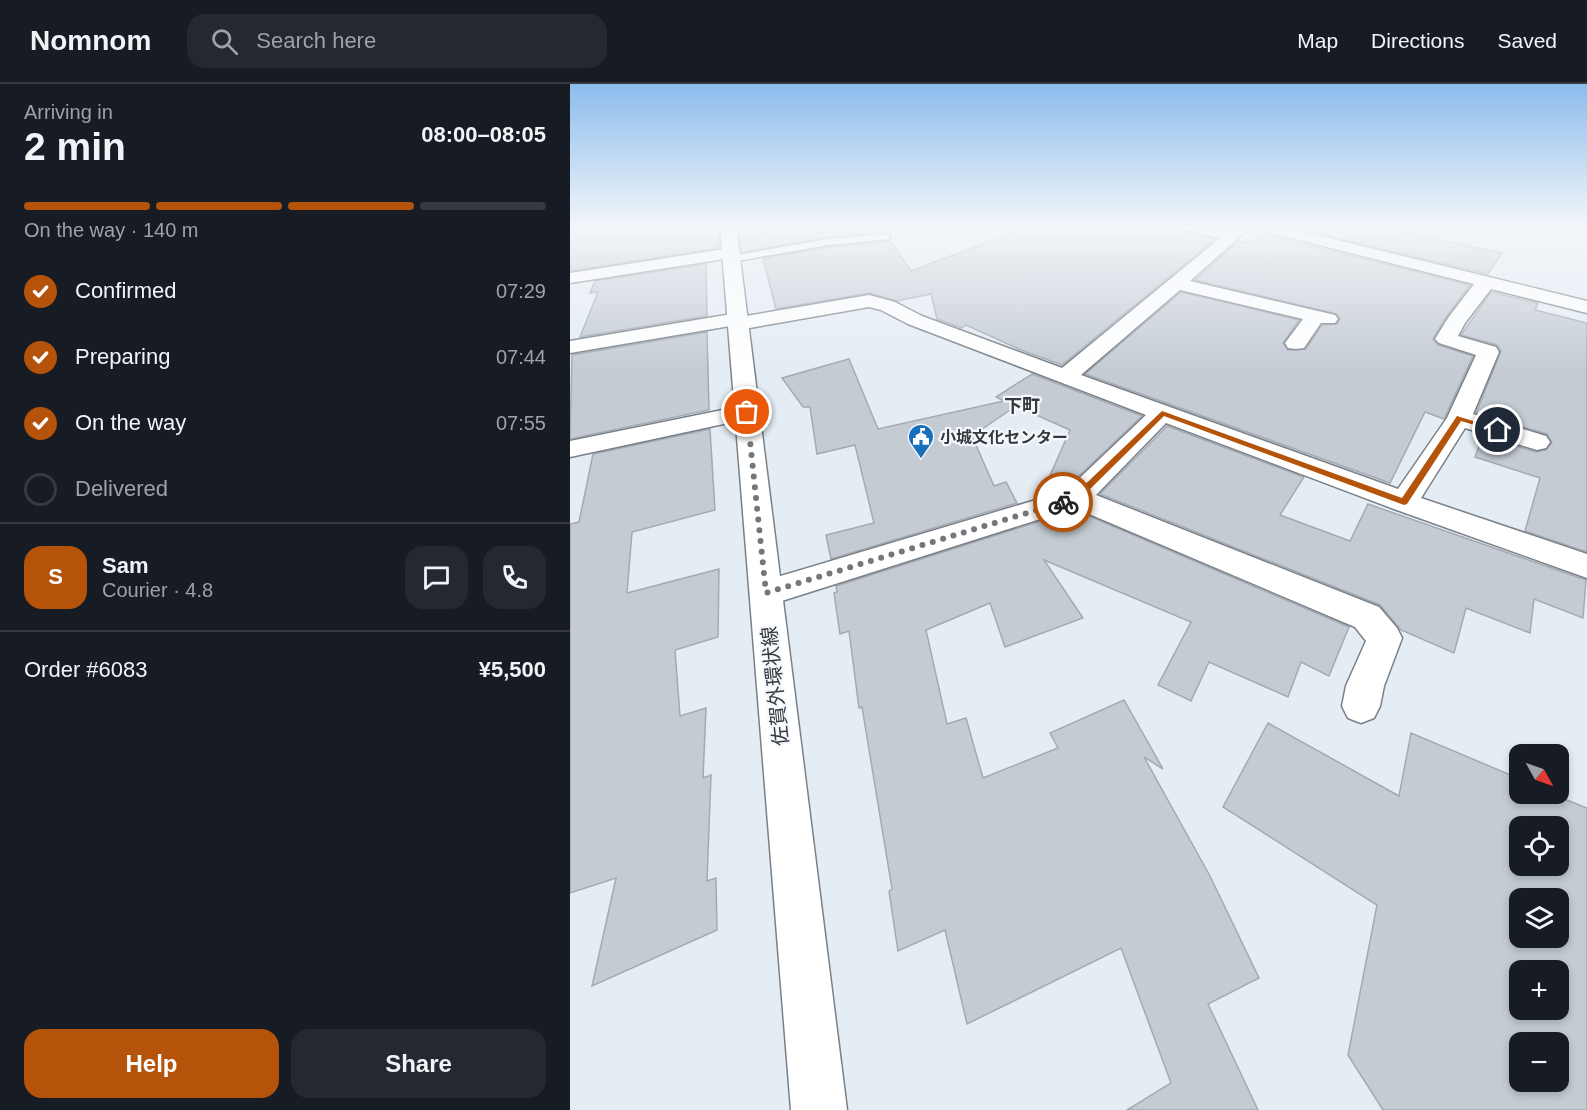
<!DOCTYPE html>
<html lang="en">
<head>
<meta charset="utf-8">
<style>
	:root { --surface:#171b24; --page:#242831; --text:#f1f3f6; --muted:#9ea1a6; --line:#363941; --accent:#b45309 }
	body { margin:0; font-family:Helvetica,"Noto Sans JP",sans-serif; background:var(--page); color:var(--text); height:100vh; display:flex; flex-direction:column; font-size:22px; white-space:nowrap }
	* { box-sizing:border-box; margin:0 }
	p { font-size:20px; color:var(--muted) }
	.icon { flex:none; width:33px; height:33px; fill:none; stroke:currentColor; stroke-width:2; stroke-linecap:round; stroke-linejoin:round }
	.map { position:relative; flex:1; overflow:hidden }
	.side { display:flex; flex-direction:column; background:var(--surface); width:570px }
	.side>* { flex:none }
	.needle { width:39px; rotate:130deg }
	.tools { position:absolute; left:939px; top:660px; display:grid; gap:12px }
	.tools a { display:grid; place-items:center; width:60px; height:60px; border-radius:12px; background:var(--surface); box-shadow:0 3px 9px #0003; font-size:30px }
	.pin { position:absolute; display:grid; place-items:center; width:51px; height:51px; color:#fff; margin:-26px; border:3px solid #fff; border-radius:50%; box-shadow:0 2px 6px #0007 }
	.courier { position:absolute; display:grid; place-items:center; width:60px; height:60px; margin:-30px; border:4px solid #b45309; border-radius:50%; background:#fff; color:#222; box-shadow:0 2px 8px #0007 }
	.head em { font-style:normal; font-weight:700 }
	.head div { display:flex; flex-direction:column-reverse }
	.head { display:flex; align-items:center; justify-content:space-between; height:102px; padding:0 24px }
	h1 { font-size:39px; font-weight:700; line-height:45px }
	.bar { display:grid; grid-template-columns:repeat(4,1fr); gap:9px 6px; align-content:center; height:72px; padding:0 24px }
	.bar i { height:8px; border-radius:4px; background:var(--line) }
	.bar .selected { background:var(--accent) }
	.bar p { grid-column:span 4 }
	.line { display:flex; align-items:center; gap:15px; padding:0 24px; border-top:2px solid var(--line) }
	.line div { flex:1 }
	.round { display:grid; place-items:center; flex:none; width:63px; height:63px; border-radius:18px; background:var(--page) }
	ol { padding:0 24px; list-style:none }
	li { display:flex; align-items:center; gap:18px; height:66px }
	li p { margin-inline-start:auto }
	li .icon { padding:6px; border-radius:50%; background:var(--accent); color:#fff; stroke-width:4 }
	li:last-child { color:var(--muted) }
	li i { width:33px; height:33px; border:3px solid var(--line); border-radius:50% }
	.button { display:flex; gap:12px; margin-top:auto; padding:12px 24px }
	.button a { flex:1; height:69px; border-radius:18px; background:var(--accent); color:#fff; font-size:24px; font-weight:700; line-height:69px; text-align:center }
	.button a+a { background:var(--page); color:var(--text) }
	header { display:flex; align-items:center; gap:36px; box-sizing:border-box; height:84px; padding:0 30px; background:var(--surface); border-bottom:2px solid var(--line) }
	header strong { font-size:28px }
	nav { display:flex; gap:33px; margin-inline-start:auto; font-size:21px }
	.search { width:420px; height:54px; background:var(--page); display:flex; align-items:center; gap:15px; box-sizing:border-box; padding:0 21px; border-radius:18px; color:var(--muted); font-size:22px }
	main { display:flex; flex:1; min-height:0 }
	.map>svg:first-child { display:block }
	.lines { fill:none; stroke-linecap:round; stroke-linejoin:round }
	.stream { fill:#a3c8f1; fill-rule:evenodd }
	.building { fill:#c4cbd3; stroke:#a3aab2; stroke-width:1.5; fill-rule:evenodd }
	.lane-casing { stroke:#7a8088; stroke-width:3 }
	.street-casing { stroke:#7a8088; stroke-width:3 }
	.primary-casing { stroke:#7a8088; stroke-width:3 }
	.lane { fill:#fff; fill-rule:evenodd }
	.street { fill:#fff; fill-rule:evenodd }
	.primary { fill:#fff; fill-rule:evenodd }
	.route { fill:#b45309 }
	.done { stroke:#73777c; stroke-width:6; stroke-dasharray:0 10.8 }
	.labels { text-anchor:middle; stroke-width:4.5; stroke-linejoin:round; paint-order:stroke }
	.far-poi-label { font-size:16px; font-weight:bold; fill:#36383c; stroke:#f4f9fe; text-anchor:start }
	.far-neighbourhood-label { font-size:18px; font-weight:bold; fill:#36383c; stroke:#f4f9fe }
	.street-label { font-size:20px; fill:#36383c; stroke:#f4f9fe }
</style>
</head>
<body>
<header>
<strong>Nomnom</strong>
<div class="search"><svg class="icon" aria-label="search" viewBox="0 0 24 24"><circle cx="10" cy="10" r="6"/><path d="M15 15l6 6"/></svg>Search here</div>
<nav><a>Map</a><a>Directions</a><a>Saved</a></nav>
</header>
<main>
<section class="side">
<div class="head"><div><h1>2 min</h1><p>Arriving in</p></div><em>08:00–08:05</em></div>
<div class="bar"><i class="selected"></i><i class="selected"></i><i class="selected"></i><i></i><p>On the way · 140 m</p></div>
<ol>
<li><svg class="icon" aria-label="check" viewBox="0 0 24 24"><path d="M5 12l5 5 9-10"/></svg>Confirmed<p>07:29</p></li>
<li><svg class="icon" aria-label="check" viewBox="0 0 24 24"><path d="M5 12l5 5 9-10"/></svg>Preparing<p>07:44</p></li>
<li><svg class="icon" aria-label="check" viewBox="0 0 24 24"><path d="M5 12l5 5 9-10"/></svg>On the way<p>07:55</p></li>
<li><i></i>Delivered</li>
</ol>
<div class="line" style="height:108px"><b class="round" style="background:var(--accent);color:#fff">S</b><div><b>Sam</b><p>Courier · 4.8</p></div><a class="round"><svg class="icon" aria-label="chat" viewBox="0 0 24 24"><path d="M4 5h16v11H9l-5 4z"/></svg></a><a class="round"><svg class="icon" aria-label="phone" viewBox="0 0 24 24"><path d="M5 4h4l2 5-3 2q2 4 5 5l2-3 5 2v4C11 20 4 13 5 4z"/></svg></a></div>
<div class="line" style="height:78px"><div>Order #6083</div><b>¥5,500</b></div>
<div class="button"><a>Help</a><a>Share</a></div>
</section>
<div class="map">
<svg width="1017" height="1026" viewBox="0 0 1017 1026">
	<rect width="100%" height="100%" fill="#e4ecf4"/>
	<g class="lines">
		<path class="stream" d="M298,142H304L306,146L324,159L331,173L328,176L323,175L325,173L319,161L301,148Z"/>
	</g>
	<g class="building">
		<path d="M20,142H148L149,164L0,187V144Z"/>
		<path d="M168,142H248L249,149L297,142L305,149L259,153L172,168Z"/>
		<path d="M460,142H599L645,155L492,281L451,266L396,241L392,244L367,235L361,210L327,217L299,209L206,225L193,175L259,163L320,157L341,187Z"/>
		<path d="M756,142H807L932,169L918,190L746,149Z"/>
		<path d="M694,150L900,201L876,233L863,255L868,261L903,272L874,335L855,328L820,399L515,290L611,208L729,236L713,259L718,266L736,265L752,241L767,240L770,235L767,230L625,196L669,157L680,159Z"/>
		<path d="M136,180L137,232L10,253L28,208L20,209L25,197Z"/>
		<path d="M921,208L968,219L965,226L1017,239V468L955,447L970,394L905,373L913,352L966,368L976,366L982,359L977,350L906,329L931,267L927,261L891,251Z"/>
		<path d="M137,248L139,326L0,355L2,271Z"/>
		<path d="M279,275L308,345L434,317L426,313L462,290L572,332L495,405L471,412L500,346L446,322L402,352L424,402L436,398L447,419L261,475L256,451L304,439L285,361L247,370L240,323H233L212,294Z"/>
		<path d="M597,342L734,393L710,431L780,457L798,420L1016,496L1013,534L964,515L960,549L896,524L884,569L831,546L810,521L530,410Z"/>
		<path d="M140,345L145,426L62,448L57,509L149,485L148,553L105,566L110,632L136,624L133,694L141,691L137,797L146,794L147,846L22,902L46,794L0,809V440L9,438L23,370Z"/>
		<path d="M505,426L779,543L759,592L731,578L718,613L639,578L621,617L588,601L621,538L474,476L513,534L435,563L420,519L356,546L377,640L396,634L413,694L488,664L480,649L554,616L593,685L574,673L640,792L689,894L638,920L688,1026H557L601,999L551,864L397,940L375,846L328,867L319,807L322,805L292,623L289,624L279,547L270,550L264,509L267,508L266,502Z"/>
		<path d="M698,639L829,712L841,649L950,695V710H982L1017,724V1026H813L778,971L807,821L653,723ZM950,742H988V782H950ZM950,814H988V854H950ZM950,886H988V926H950ZM950,958H988V998H950Z"/>
	</g>
	<g class="lines">
		<defs>
			<path id="lane" d="M317,150L320,151V155L259,161L161,178L156,175L161,172L259,155Z"/>
			<g id="street">
				<path d="M611,142H640L660,146L665,142H682L620,197L765,231L768,235L765,239H751L734,264L726,265L718,264L715,259L733,235L610,206L511,291L828,405L877,334L906,271L869,259L865,255L878,234L904,200L686,145L684,142H710L1017,217V229L921,205L895,239L888,252L926,263L929,268L903,330L976,352L980,358L976,364L967,366L895,344L851,414L1017,470V494L824,425L596,339L526,411L809,523L827,544L832,554L814,602L810,622L804,634L791,639L778,634L772,622L776,602L796,557L785,543L505,424L196,522L184,518L180,509L184,500L496,407L576,331L338,240L311,226L299,223L168,246L160,242L0,269V257L168,229L176,232L299,211L325,218L352,232L492,284L650,154L613,145Z"/>
				<path d="M161,164L167,165L170,169L167,173L0,199V189Z"/>
				<path d="M177,321L186,323L189,328L186,333L0,373V357Z"/>
			</g>
			<path id="primary" d="M150,142H166L277,1026H221Z"/>
		</defs>
		<use href="#lane" class="lane-casing"/>
		<use href="#street" class="street-casing"/>
		<use href="#primary" class="primary-casing"/>
		<use href="#lane" class="lane"/>
		<use href="#street" class="street"/>
		<use href="#primary" class="primary"/>
	</g>
	<linearGradient id="sky" x2="0" y2="1"><stop stop-color="#8cbcec"/><stop offset="0.5" stop-color="#f3f6fa"/><stop offset="1" stop-color="#f3f6fa" stop-opacity="0"/></linearGradient>
	<rect width="1017" height="285" fill="url(#sky)"/>
	<path class="route" d="M592,327L832,414L887,332L932,346L928,348L891,337L837,420L834,421L594,332L509,416L490,420V416L503,412Z"/>
	<g class="lines">
		<path class="done" d="M177,328L196,509L493,418"/>
	</g>
	<defs>
		<symbol id="civic-pin" viewBox="-11 -11 22 30"><path d="M0 17L-7.5 6A9.5 9.5 0 1 1 7.5 6Z" fill="#186fbc" stroke="#f4f9fe"/><path d="M-.6-6.5H3V-4.5H.6V-3L4-1V1h2V6H-6V1h2V-1L-.6-3ZM-1.2 2.5V6h2.4V2.5Z" fill="#fff"/></symbol>
	</defs>
	<g fill-rule="evenodd">
		<use href="#civic-pin" x="336" y="338" width="30" height="40"/>
	</g>
	<g class="labels">
		<g class="far-poi-label">
			<text x="370" y="359">小城文化センター</text>
		</g>
		<g class="far-neighbourhood-label">
			<text x="452" y="328">下町</text>
		</g>
		<g class="street-label">
			<text transform="translate(205 602) rotate(-96)" y="7">佐賀外環状線</text>
		</g>
	</g>
</svg>
<div class="tools">
<a><svg class="needle" viewBox="-14 -14 28 28"><path d="M0-13l5 13h-10z" fill="#e53935"/><path d="M0 13l5-13h-10z" fill="#9ea1a6"/></svg></a>
<a><svg class="icon" aria-label="locate" viewBox="0 0 24 24"><circle cx="12" cy="12" r="6"/><path d="M12 2v4M12 18v4M2 12h4M18 12h4"/></svg></a>
<a><svg class="icon" aria-label="layers" viewBox="0 0 24 24"><path d="M12 4l9 5-9 5-9-5zM3 14l9 5 9-5"/></svg></a>
<a>+</a>
<a>−</a>
</div>
<div class="pin" style="left:177px;top:328px;background:#ea580c"><svg class="icon" aria-label="bag" viewBox="0 0 24 24"><path d="M5 8h14l-1 12H6zM9 8a3 3 0 0 1 6 0"/></svg></div>
<div class="pin" style="left:928px;top:346px;background:#1f2937"><svg class="icon" aria-label="home" viewBox="0 0 24 24"><path d="M3 11l9-7 9 7M6 9v11h12V9"/></svg></div>
<div class="courier" style="left:493px;top:418px"><svg class="icon" aria-label="bike" viewBox="0 0 24 24"><circle cx="6" cy="16" r="4"/><circle cx="18" cy="16" r="4"/><path d="M6 16l4-8h5l3 8M10 8l3 8H6M13 5h3"/></svg></div>
</div>
</main>
</body>
</html>
